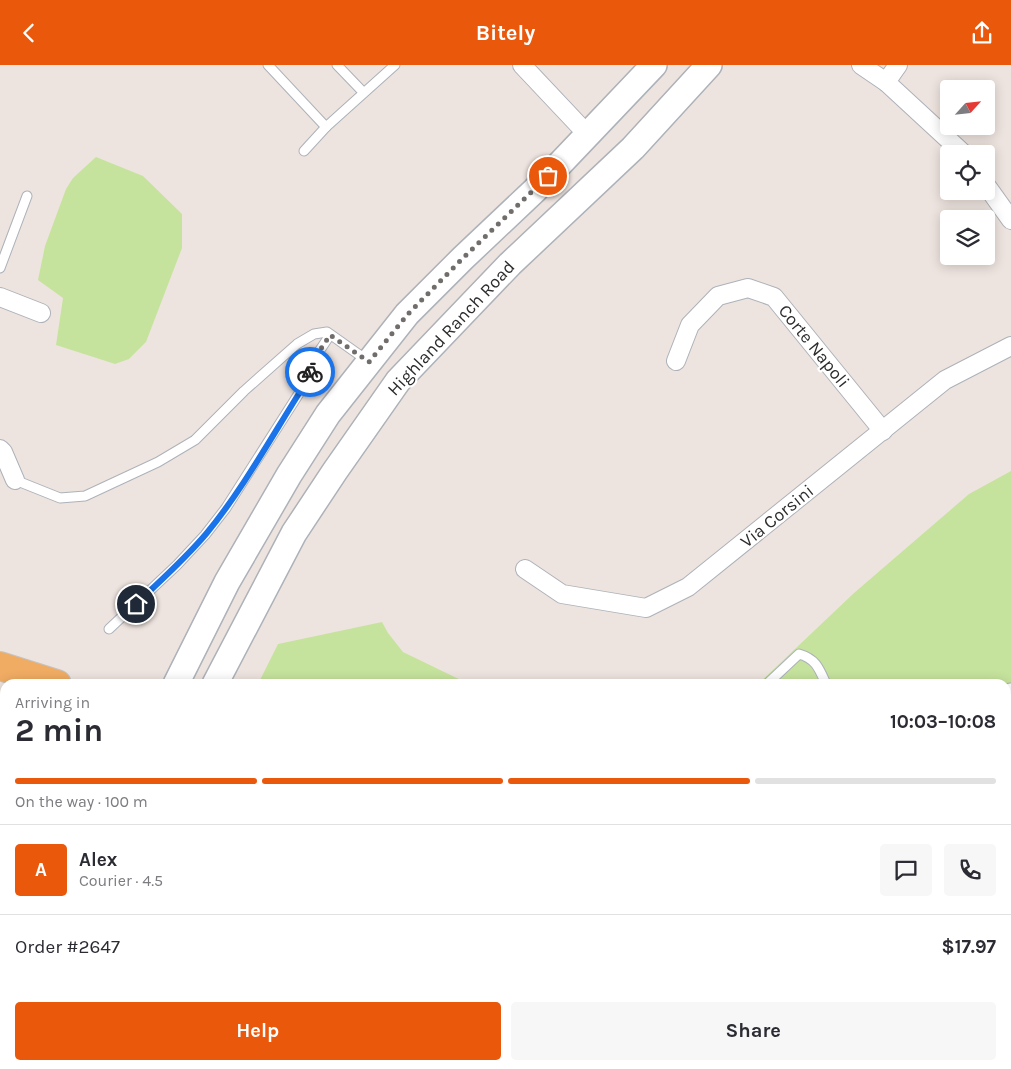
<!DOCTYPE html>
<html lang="en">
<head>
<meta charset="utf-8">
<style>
	:root { --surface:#fff; --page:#f7f7f7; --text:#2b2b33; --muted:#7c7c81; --line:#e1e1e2; --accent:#ea580c }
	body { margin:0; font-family:Karla,sans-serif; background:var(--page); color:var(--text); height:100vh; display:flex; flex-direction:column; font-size:19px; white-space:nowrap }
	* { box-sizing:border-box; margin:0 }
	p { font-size:16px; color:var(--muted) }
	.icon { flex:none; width:28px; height:28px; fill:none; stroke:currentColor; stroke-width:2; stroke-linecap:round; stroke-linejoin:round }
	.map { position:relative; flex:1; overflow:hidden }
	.details { position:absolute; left:0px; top:614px; width:1011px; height:391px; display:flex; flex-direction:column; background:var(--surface); border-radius:15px 15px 0 0; box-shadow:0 2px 12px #0003 }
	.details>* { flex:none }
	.needle { width:32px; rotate:63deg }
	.fabs { position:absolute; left:940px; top:15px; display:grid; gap:10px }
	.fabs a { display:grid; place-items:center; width:55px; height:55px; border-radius:5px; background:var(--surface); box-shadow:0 2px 12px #0003; font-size:25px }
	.pin { position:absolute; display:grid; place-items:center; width:42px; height:42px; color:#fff; margin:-21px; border:2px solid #fff; border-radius:50%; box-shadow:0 1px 5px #0007 }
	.courier { position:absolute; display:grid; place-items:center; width:50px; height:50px; margin:-25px; border:4px solid #1a73e8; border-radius:50%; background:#fff; color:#222; box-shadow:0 1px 6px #0007 }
	.summary em { font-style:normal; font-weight:700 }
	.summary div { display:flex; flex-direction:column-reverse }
	.summary { display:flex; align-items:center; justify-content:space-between; height:85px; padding:0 15px }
	h1 { font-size:32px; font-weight:700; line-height:38px }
	.bar { display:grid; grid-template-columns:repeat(4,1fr); gap:8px 5px; align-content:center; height:60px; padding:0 15px }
	.bar i { height:6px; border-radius:4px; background:var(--line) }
	.bar .selected { background:var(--accent) }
	.bar p { grid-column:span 4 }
	.line { display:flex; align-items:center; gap:12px; padding:0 15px; border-top:1px solid var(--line) }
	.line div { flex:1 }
	.round { display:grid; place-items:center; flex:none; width:52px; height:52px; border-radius:5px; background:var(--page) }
	.primary-button { display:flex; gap:10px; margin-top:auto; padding:10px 15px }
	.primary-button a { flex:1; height:58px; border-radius:5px; background:var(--accent); color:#fff; font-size:20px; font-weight:700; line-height:58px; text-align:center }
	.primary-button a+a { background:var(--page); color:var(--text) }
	header { display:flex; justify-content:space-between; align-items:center; height:65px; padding:0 15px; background:var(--accent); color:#fff; font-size:22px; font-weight:700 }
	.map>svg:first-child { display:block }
	.green { fill:#c6e39d }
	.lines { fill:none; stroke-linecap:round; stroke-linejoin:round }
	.stream { stroke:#74ecee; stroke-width:6 }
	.lane-casing { stroke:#adb2b9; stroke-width:11 }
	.street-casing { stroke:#adb2b9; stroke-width:20 }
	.secondary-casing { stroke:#adb2b9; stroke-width:28 }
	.primary-casing { stroke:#c4c4c4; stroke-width:30 }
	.path { stroke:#c4c4c4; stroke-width:3; stroke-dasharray:4 2.5; stroke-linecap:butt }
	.lane { stroke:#fff; stroke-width:9 }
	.street { stroke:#fff; stroke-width:18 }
	.secondary { stroke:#fff; stroke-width:25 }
	.primary { stroke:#f0ac63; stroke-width:28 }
	.done { stroke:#716d6b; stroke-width:5; stroke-dasharray:0 9 }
	.route { stroke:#1a73e8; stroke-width:6 }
	.labels { text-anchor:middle; stroke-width:4.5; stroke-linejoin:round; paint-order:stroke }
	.street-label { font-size:18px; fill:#2d2d2d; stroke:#fff }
</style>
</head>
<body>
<header><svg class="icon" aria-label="back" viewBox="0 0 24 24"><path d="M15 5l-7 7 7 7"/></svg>Bitely<svg class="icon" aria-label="share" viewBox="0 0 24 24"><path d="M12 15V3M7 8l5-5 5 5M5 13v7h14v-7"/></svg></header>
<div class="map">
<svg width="1011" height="1004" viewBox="0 0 1011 1004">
	<rect width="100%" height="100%" fill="#eee4df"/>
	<g class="green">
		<path d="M96,92L143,111L182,149V183L146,277L129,294L115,299L56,280L63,233L38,215L45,181L66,124L73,113Z"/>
		<path d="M1011,406V718L1006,719V619H758L854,528L969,429Z"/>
		<path d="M382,557L388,568L403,587L469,619H258L278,579Z"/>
		<path d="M1006,888L1011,891V1004H357L359,1000H1006Z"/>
	</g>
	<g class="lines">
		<path class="stream" d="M1006,870L1011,871"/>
		<defs>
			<g id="lane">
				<path d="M268,0L326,62L395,0"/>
				<path d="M337,0L363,27"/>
				<path d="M304,86L326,62"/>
				<path d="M0,203L27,131"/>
				<path d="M15,415L60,433L85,431L158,397L195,375L244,326L297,279L314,269L327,267L368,296"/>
				<path d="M109,564L177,500L205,470L226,443L305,319L320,285L330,270"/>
				<path d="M767,619L799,589C816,594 819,603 826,619"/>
				<path d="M1006,624L1011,623"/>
				<path d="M0,739L5,736"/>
			</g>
			<g id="street">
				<path d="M522,0L588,70"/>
				<path d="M861,0L886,17L964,89"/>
				<path d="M886,17L898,0"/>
				<path d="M986,120L1011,155"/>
				<path d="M0,232L41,248"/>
				<path d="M676,296L690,260L718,231L748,223L774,232L883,366"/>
				<path d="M0,384L3,387L15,415"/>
				<path d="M525,504L562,529L646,543L688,522L945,315L1011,281"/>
				<path d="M0,901L5,896"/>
				<path d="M0,929L5,926"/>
			</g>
			<g id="secondary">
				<path d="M176,619L227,517L289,410L328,349L407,249L463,193L535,125L654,0"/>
				<path d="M215,619L294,468L335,406L398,316L510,199L633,83L709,0"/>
			</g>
			<g id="primary">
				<path d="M0,601L57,619"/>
				<path d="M0,650L5,652"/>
				<path d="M1006,764H1011"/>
				<path d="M1006,825L1011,824"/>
			</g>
		</defs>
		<use href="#lane" class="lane-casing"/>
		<use href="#street" class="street-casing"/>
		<use href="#secondary" class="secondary-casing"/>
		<use href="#primary" class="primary-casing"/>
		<g class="path">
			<path d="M0,850L5,855"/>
			<path d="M1006,878L1011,879"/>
			<path d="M96,1000L98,1004"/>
			<path d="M441,1004L451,1000"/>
		</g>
		<use href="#lane" class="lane"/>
		<use href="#street" class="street"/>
		<use href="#secondary" class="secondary"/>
		<use href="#primary" class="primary"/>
	</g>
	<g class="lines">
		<path class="done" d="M310,307L320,285L330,270L369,297L408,249L463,193L548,111"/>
		<path class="route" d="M136,539C159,517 185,494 206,469C244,423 273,369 305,319L310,307"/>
	</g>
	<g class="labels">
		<g class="street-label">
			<text transform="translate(451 263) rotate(-47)" y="6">Highland Ranch Road</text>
			<text transform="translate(814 281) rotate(51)" y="6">Corte Napoli</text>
			<text transform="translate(777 451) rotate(-39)" y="6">Via Corsini</text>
		</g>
	</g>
</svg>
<div class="fabs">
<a><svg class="needle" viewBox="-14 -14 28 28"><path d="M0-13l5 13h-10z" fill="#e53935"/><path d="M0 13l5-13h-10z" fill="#7c7c81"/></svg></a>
<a><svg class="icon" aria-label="locate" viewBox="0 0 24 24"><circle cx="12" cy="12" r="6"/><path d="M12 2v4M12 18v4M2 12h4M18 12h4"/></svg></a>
<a><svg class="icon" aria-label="layers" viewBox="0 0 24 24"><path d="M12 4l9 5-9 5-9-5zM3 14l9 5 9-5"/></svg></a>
</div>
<div class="pin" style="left:548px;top:111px;background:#ea580c"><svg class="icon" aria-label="bag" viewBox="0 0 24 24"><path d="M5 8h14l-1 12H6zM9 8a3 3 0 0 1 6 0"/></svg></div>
<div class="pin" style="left:136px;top:539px;background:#1f2937"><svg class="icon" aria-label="home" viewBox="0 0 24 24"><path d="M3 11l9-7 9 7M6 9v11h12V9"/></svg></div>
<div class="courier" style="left:310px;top:307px"><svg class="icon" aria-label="bike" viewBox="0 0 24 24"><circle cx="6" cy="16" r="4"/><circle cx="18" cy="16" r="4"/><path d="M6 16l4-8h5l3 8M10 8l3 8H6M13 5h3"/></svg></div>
<section class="details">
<div class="summary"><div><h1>2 min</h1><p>Arriving in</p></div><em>10:03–10:08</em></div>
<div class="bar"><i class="selected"></i><i class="selected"></i><i class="selected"></i><i></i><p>On the way · 100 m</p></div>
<div class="line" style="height:90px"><b class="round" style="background:var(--accent);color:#fff">A</b><div><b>Alex</b><p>Courier · 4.5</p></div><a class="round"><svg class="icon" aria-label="chat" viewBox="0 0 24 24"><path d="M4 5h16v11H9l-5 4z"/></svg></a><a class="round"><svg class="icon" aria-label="phone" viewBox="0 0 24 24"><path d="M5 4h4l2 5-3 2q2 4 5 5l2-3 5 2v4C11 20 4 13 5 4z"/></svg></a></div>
<div class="line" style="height:65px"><div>Order #2647</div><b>$17.97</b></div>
<div class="primary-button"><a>Help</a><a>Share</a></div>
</section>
</div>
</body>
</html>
